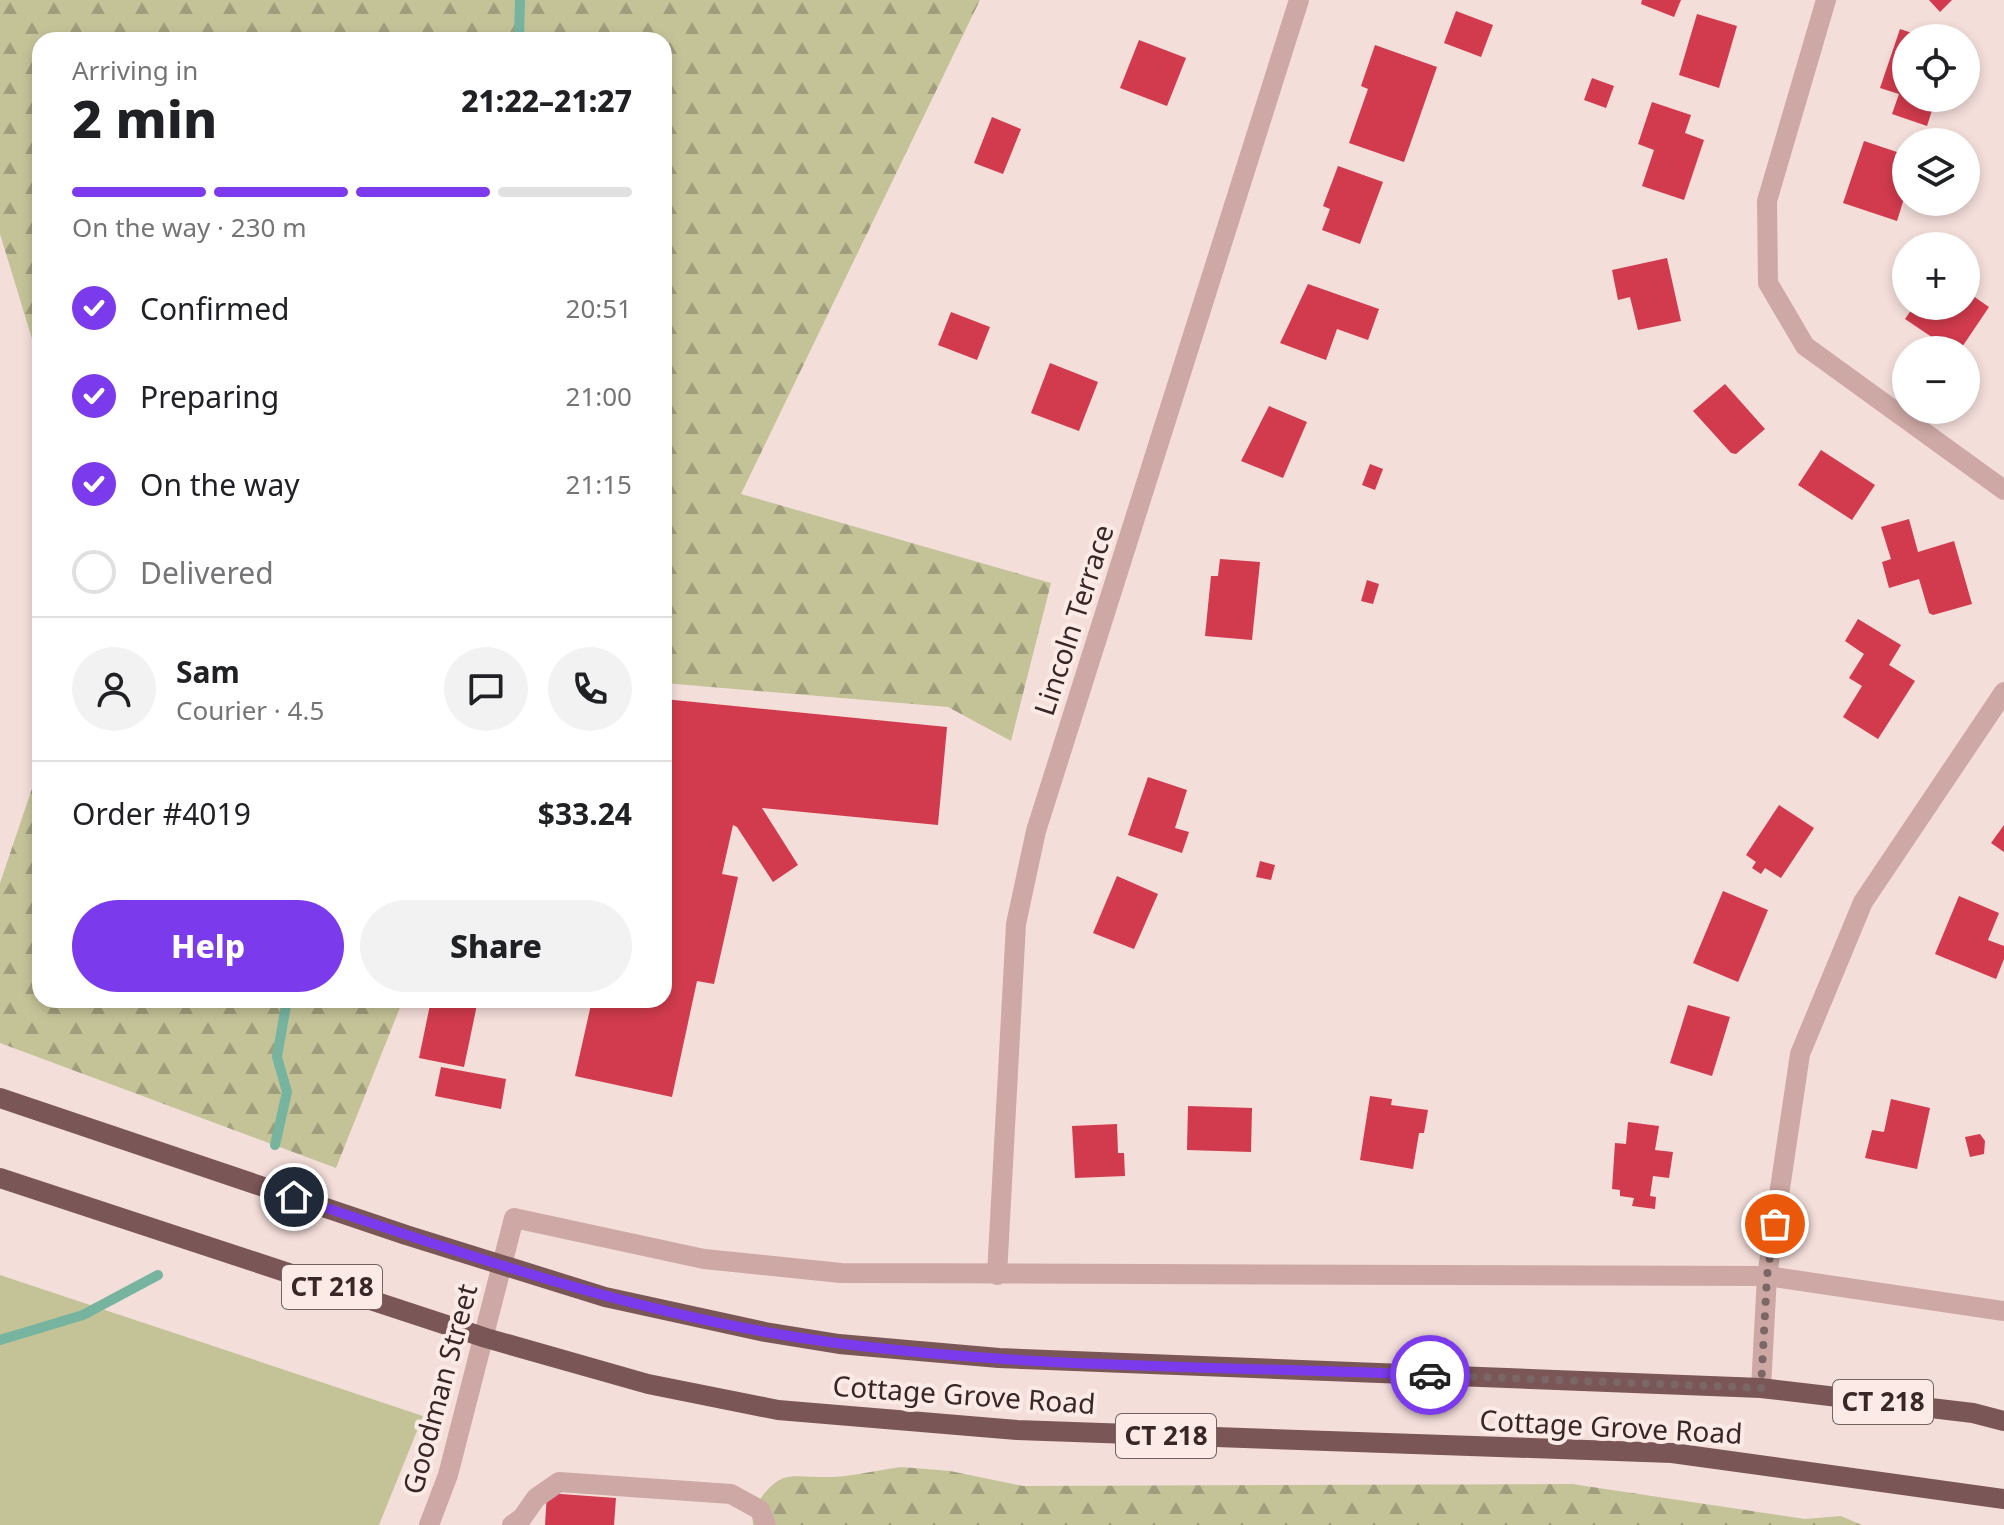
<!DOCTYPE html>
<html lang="en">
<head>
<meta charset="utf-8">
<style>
	:root { --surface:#fff; --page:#f2f2f2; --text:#202124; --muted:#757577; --line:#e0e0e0; --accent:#7c3aed }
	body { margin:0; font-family:"Noto Sans",sans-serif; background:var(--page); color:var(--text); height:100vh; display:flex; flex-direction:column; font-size:30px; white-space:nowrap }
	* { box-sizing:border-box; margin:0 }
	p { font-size:26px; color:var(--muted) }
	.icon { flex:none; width:44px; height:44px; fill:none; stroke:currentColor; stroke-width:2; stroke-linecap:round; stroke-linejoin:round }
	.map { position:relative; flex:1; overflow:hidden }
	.details { position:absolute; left:32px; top:32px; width:640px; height:976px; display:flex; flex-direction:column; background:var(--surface); border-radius:24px; box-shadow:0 4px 12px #0003 }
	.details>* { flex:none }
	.fabs { position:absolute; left:1892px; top:24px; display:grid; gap:16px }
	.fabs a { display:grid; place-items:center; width:88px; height:88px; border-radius:50%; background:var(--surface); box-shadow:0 4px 12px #0003; font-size:40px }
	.pin { position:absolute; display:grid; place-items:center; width:68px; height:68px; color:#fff; margin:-34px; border:4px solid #fff; border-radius:50%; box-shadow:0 2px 8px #0007 }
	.courier { position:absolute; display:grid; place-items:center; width:80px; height:80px; margin:-40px; border:6px solid #7c3aed; border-radius:50%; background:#fff; color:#222; box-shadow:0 2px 10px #0007 }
	.headline em { font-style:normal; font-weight:800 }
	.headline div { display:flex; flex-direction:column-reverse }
	.headline { display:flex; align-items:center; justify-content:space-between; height:136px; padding:0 40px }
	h1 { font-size:52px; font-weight:800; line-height:60px }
	.bar { display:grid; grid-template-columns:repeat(4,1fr); gap:12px 8px; align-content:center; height:96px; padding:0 40px }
	.bar i { height:10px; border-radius:6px; background:var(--line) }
	.bar .selected { background:var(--accent) }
	.bar p { grid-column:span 4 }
	.line { display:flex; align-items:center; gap:20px; padding:0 40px; border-top:2px solid var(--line) }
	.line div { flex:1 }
	.round { display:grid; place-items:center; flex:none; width:84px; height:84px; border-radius:42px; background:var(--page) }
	ol { padding:0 40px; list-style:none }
	li { display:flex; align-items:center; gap:24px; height:88px }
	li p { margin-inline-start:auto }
	li .icon { padding:8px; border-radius:50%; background:var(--accent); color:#fff; stroke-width:4 }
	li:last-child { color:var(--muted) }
	li i { width:44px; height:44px; border:4px solid var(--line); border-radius:50% }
	.action { display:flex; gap:16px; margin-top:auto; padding:16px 40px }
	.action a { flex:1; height:92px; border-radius:48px; background:var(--accent); color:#fff; font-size:32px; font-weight:800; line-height:92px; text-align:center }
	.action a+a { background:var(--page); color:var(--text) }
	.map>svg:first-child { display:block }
	.forest { fill:url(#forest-firs) }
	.park { fill:#c4c398 }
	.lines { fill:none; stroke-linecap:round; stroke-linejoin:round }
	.stream { stroke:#76b4a0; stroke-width:10 }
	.building { fill:#d13b4d }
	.minor { stroke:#cda8a4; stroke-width:20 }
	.major { stroke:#7b5657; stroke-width:20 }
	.done { stroke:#7a6766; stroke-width:8; stroke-dasharray:0 14.4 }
	.route { stroke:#7c3aed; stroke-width:10 }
	.labels { text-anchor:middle; stroke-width:8; stroke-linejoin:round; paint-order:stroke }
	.shield { fill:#fbeae6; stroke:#726260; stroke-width:2 }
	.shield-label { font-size:26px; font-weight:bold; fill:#382727 }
	.street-label { font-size:28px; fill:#382727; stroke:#fbeae6 }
</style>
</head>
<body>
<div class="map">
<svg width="2004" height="1525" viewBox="0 0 2004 1525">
	<defs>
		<pattern id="forest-firs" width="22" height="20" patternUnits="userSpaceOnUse" patternTransform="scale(2)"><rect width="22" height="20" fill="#c4c398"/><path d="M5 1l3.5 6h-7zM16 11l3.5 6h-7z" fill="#a09e7c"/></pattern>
	</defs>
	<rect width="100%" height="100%" fill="#f4deda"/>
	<g class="forest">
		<path d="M0,0H980L741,494L1051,583L1011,741L948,707L664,683V40H40V365L0,234Z"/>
		<path d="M40,765V1000H403L336,1168L0,1043V883Z"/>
		<path d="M901,1467L950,1471L1023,1486L1572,1484L1805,1519L1841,1516L1862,1525H753L752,1510C783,1466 785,1478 832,1477C854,1476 878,1470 901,1467Z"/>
	</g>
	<path class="park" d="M0,1275L423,1416L379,1525H0Z"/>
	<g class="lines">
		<g class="stream">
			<path d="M519,40L520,0"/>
			<path d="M275,1145L287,1092L277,1057L287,1000"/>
			<path d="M0,1340L83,1315L158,1275"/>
		</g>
	</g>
	<g class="building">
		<path d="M1642,0H1681L1674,17L1641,4Z"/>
		<path d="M1929,0H1952L1940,12Z"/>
		<path d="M1456,11L1493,25L1481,57L1444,43Z"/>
		<path d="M1697,14L1737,26L1719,88L1679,75Z"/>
		<path d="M1900,29L1924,37L1906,38V98H1936L1927,126L1892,114L1899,94L1880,88Z"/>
		<path d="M1139,40L1186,58L1167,106L1120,88Z"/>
		<path d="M1375,45L1437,67L1404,162L1349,143L1368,89L1361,86Z"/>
		<path d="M1592,78L1614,86L1606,108L1584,100Z"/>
		<path d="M1652,102L1691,115L1685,133L1704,140L1684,200L1642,186L1654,150L1638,144Z"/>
		<path d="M992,117L1021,129L1003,174L974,163Z"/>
		<path d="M1864,141L1906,155L1895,188L1906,192L1897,221L1843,203Z"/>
		<path d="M1338,166L1383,182L1360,244L1322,230L1330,209L1323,206Z"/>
		<path d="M1667,258L1681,321L1638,330L1630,297L1618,300L1612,270Z"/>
		<path d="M1308,284L1379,309L1368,340L1337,329L1326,360L1280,343Z"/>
		<path d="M1966,291L1989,307L1960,350H1951L1905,319L1914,306H1966Z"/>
		<path d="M951,312L990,327L977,360L938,345Z"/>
		<path d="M1050,363L1098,382L1079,431L1031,413Z"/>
		<path d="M1725,384L1765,429L1736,454L1731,453L1693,411Z"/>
		<path d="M1269,406L1307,422L1283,478L1241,461Z"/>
		<path d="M1821,450L1875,485L1852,520L1798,485Z"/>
		<path d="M1370,464L1383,469L1375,490L1362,485Z"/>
		<path d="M1909,519L1918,552L1954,541L1972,604L1933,615L1929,613L1919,579L1889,588L1882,562L1891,559L1881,527Z"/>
		<path d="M1220,559L1260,562L1252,640L1205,636L1211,576H1218Z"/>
		<path d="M1367,580L1379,584L1373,604L1361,601Z"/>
		<path d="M1858,619L1901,645L1889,665L1915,681L1878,739L1843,717L1862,686L1849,678L1864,654L1845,641Z"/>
		<path d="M664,699L947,727L938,825L762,808L798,865L773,882L737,827L733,825L722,874L738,877L714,984L697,981L672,1097L575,1076L592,1000H664Z"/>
		<path d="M1148,777L1187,790L1175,828L1189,832L1182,853L1128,835Z"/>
		<path d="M1779,805L1814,828L1781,878L1765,868L1761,874L1752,868L1756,862L1746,855Z"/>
		<path d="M2004,825V852L1991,843Z"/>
		<path d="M1260,861L1275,865L1271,880L1256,877Z"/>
		<path d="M1117,876L1158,894L1134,949L1093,933Z"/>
		<path d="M1723,891L1768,910L1738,982L1693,963Z"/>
		<path d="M1959,896L1999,913L1988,940L2004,946V959L1996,979L1935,954Z"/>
		<path d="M431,1000H478L464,1067L419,1058Z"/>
		<path d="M1688,1005L1730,1017L1712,1076L1670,1063Z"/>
		<path d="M441,1067L506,1079L501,1109L435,1096Z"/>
		<path d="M1370,1096L1392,1099L1391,1105L1428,1110L1424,1133H1419L1413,1169L1360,1160Z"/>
		<path d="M1891,1099L1930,1108L1917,1169L1865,1158L1872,1130L1884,1132Z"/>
		<path d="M1188,1106L1252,1108L1251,1152L1187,1150Z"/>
		<path d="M1628,1122L1659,1126L1655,1150L1673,1152L1669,1178L1653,1176L1650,1196L1656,1197L1655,1209L1632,1206L1634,1198L1620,1196V1190L1612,1189L1615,1143L1626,1144Z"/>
		<path d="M1117,1124L1118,1153H1124L1125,1176L1075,1178L1072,1126Z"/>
		<path d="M1980,1134L1985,1141L1984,1154L1970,1157L1965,1137Z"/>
		<path d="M547,1493L616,1498L614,1525H545Z"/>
	</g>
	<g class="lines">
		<g class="minor">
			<path d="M1826,0L1767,201L1768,283L1805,346L2004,490"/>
			<path d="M997,1275L1016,924L1036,831L1299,0"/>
			<path d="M1761,1388L1767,1276L1800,1054L1863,902L2004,692"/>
			<path d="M429,1525L448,1475L514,1218L704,1259L841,1273L1767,1276L2004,1311"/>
			<path d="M512,1525L522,1518L536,1498L559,1482L731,1494L760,1510L766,1525"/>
		</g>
		<g class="major">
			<path d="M0,1098L406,1235L605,1297L765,1332L839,1344L999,1358L1761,1388L1973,1413L2004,1421"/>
			<path d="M0,1178L486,1338L648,1384L778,1410L1017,1430L1672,1453L2004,1499"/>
		</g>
	</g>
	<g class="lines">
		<path class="done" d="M1430,1375L1761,1388L1767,1276L1775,1224"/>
		<path class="route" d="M294,1197C472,1257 650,1319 837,1343C1033,1369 1233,1366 1430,1375"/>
	</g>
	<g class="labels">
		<g class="shield">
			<rect x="282" y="1265" width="100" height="44" rx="6"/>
			<rect x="1833" y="1380" width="100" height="44" rx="6"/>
			<rect x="1116" y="1414" width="100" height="44" rx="6"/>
		</g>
		<g class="shield-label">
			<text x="332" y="1296">CT 218</text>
			<text x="1883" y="1411">CT 218</text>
			<text x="1166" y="1445">CT 218</text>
		</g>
		<g class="street-label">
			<text transform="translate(1074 620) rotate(-72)" y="10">Lincoln Terrace</text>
			<text transform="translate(440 1389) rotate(-75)" y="10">Goodman Street</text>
			<text transform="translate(964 1395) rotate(4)" y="10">Cottage Grove Road</text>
			<text transform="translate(1611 1427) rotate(3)" y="10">Cottage Grove Road</text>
		</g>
	</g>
</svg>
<div class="fabs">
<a><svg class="icon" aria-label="locate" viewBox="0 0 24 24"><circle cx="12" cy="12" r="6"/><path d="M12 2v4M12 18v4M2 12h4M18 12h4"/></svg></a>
<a><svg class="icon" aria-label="layers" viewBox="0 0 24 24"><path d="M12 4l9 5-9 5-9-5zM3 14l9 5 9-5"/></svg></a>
<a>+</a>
<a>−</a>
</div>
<div class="pin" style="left:1775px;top:1224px;background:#ea580c"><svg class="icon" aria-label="bag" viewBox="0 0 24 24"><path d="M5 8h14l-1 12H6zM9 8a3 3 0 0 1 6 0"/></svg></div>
<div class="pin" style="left:294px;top:1197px;background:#1f2937"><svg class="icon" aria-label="home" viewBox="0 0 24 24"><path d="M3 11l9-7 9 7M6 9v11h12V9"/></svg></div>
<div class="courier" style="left:1430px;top:1375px"><svg class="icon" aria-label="car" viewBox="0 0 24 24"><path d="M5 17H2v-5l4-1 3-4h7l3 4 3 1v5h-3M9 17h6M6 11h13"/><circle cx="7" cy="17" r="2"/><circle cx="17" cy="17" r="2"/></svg></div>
<section class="details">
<div class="headline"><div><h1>2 min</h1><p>Arriving in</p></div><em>21:22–21:27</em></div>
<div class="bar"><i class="selected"></i><i class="selected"></i><i class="selected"></i><i></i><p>On the way · 230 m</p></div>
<ol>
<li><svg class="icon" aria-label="check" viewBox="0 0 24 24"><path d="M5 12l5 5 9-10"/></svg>Confirmed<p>20:51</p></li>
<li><svg class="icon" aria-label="check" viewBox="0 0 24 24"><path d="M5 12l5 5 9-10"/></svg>Preparing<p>21:00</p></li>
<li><svg class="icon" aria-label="check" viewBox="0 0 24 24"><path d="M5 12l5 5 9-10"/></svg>On the way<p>21:15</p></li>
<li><i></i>Delivered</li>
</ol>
<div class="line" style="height:144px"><a class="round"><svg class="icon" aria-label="person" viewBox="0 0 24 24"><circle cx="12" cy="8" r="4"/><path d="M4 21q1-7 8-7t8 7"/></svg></a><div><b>Sam</b><p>Courier · 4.5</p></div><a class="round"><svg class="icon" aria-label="chat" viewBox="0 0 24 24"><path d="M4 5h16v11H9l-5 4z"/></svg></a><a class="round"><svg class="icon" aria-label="phone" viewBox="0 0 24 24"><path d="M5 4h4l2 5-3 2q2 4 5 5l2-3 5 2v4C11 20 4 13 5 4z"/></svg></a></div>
<div class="line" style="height:104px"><div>Order #4019</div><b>$33.24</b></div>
<div class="action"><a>Help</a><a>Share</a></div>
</section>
</div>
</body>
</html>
